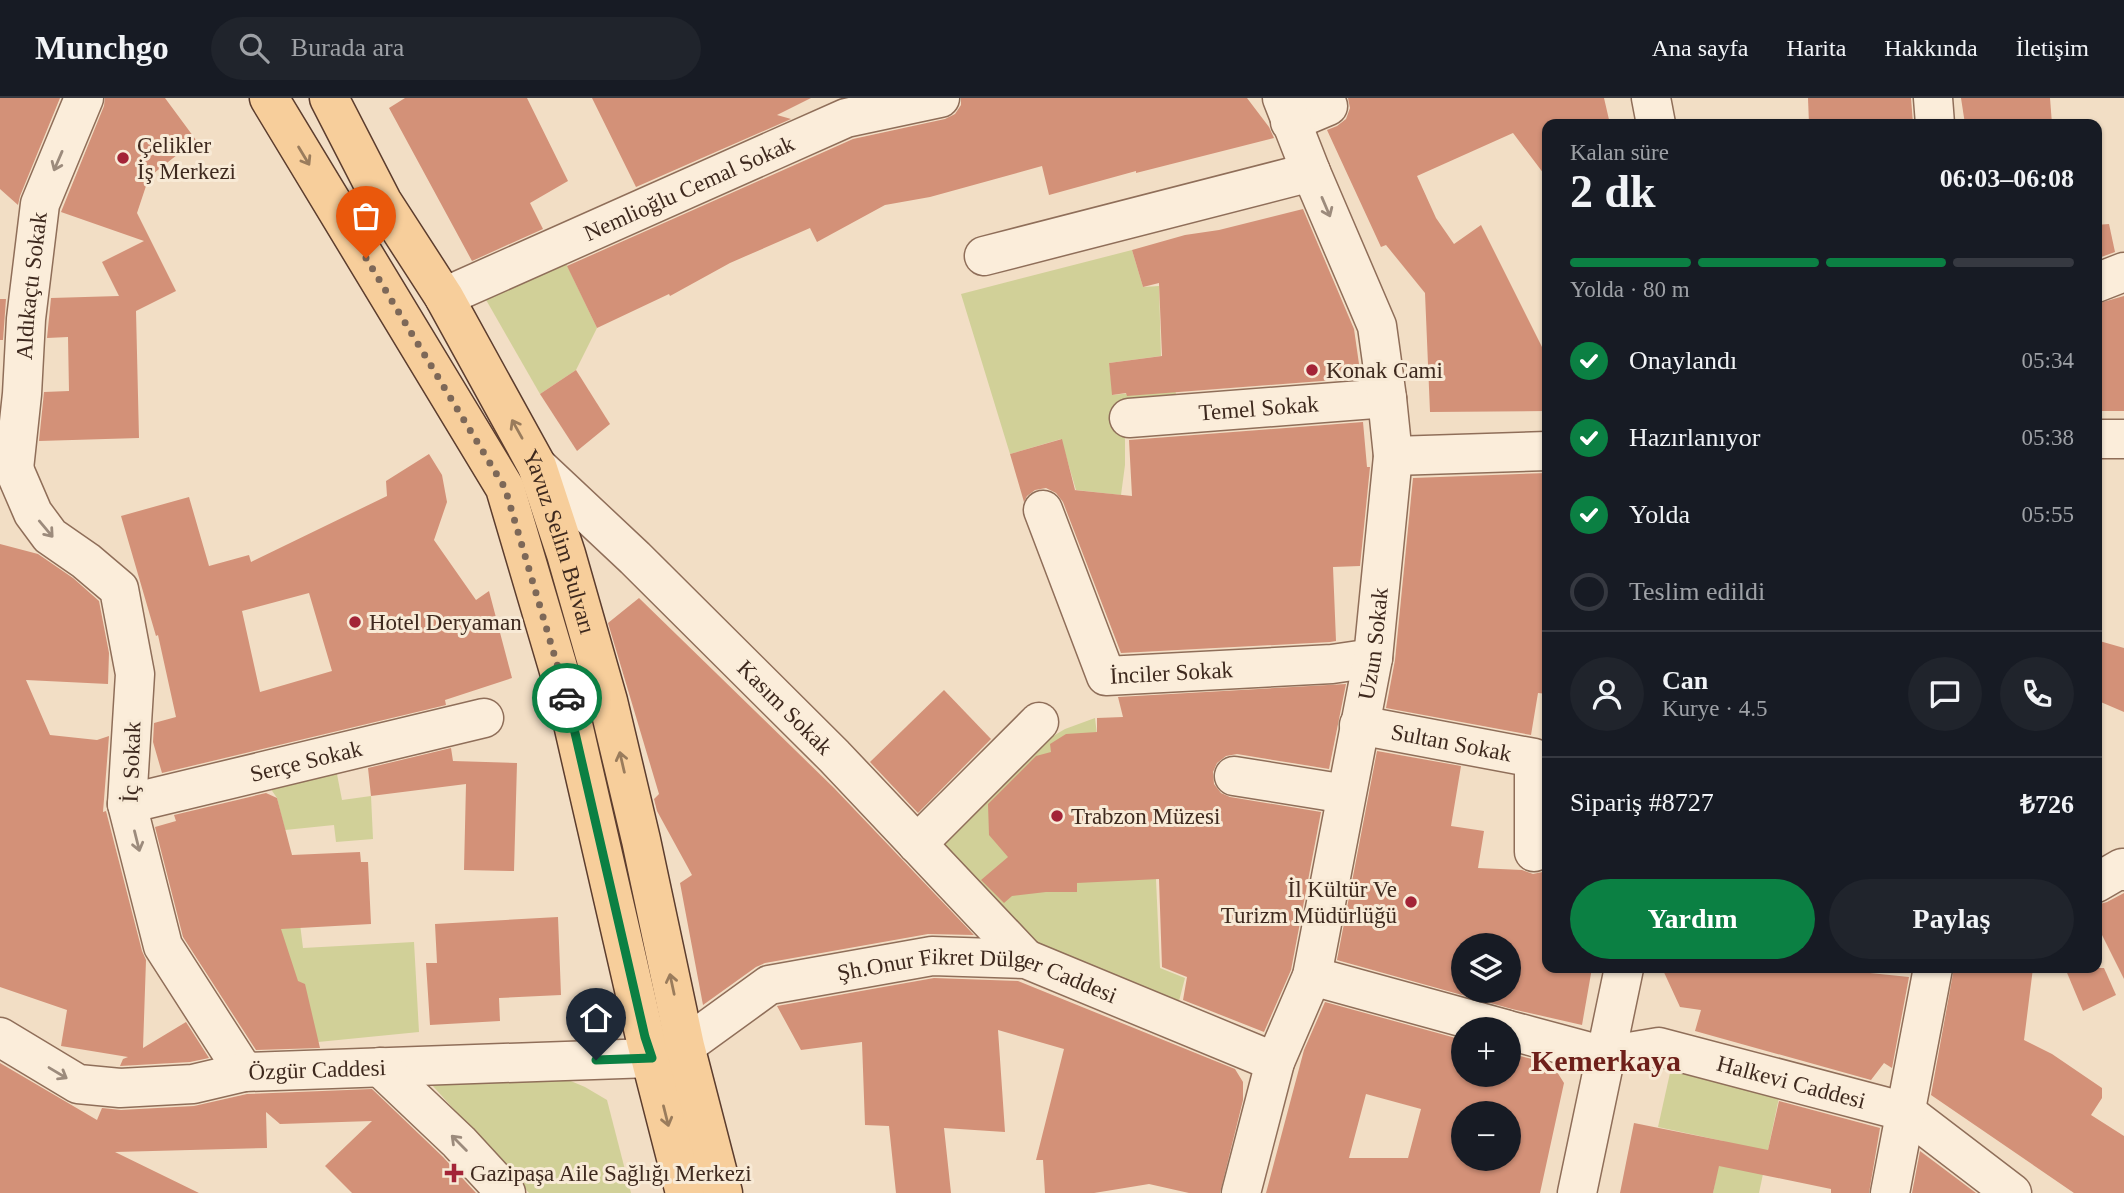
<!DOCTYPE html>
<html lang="tr">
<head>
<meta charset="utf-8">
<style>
	:root { --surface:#171b24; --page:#20242c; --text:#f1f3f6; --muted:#9ea1a6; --line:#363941; --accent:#0b8043 }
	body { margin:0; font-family:Georgia,serif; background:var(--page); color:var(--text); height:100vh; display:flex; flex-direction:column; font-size:26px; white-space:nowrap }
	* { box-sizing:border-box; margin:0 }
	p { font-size:23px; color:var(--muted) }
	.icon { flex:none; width:38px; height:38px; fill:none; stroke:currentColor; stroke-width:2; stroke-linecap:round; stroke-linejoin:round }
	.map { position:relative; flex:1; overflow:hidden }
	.sheet { position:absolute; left:1542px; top:21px; width:560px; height:854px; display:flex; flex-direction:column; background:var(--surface); border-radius:14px; box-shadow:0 2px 5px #0004 }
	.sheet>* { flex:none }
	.controls { position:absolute; left:1451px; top:835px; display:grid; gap:14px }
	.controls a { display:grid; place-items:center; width:70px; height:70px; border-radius:50%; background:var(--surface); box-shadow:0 2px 5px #0004; font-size:35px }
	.pin { position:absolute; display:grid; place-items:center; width:60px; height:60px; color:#fff; margin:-72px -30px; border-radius:50% 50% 50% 0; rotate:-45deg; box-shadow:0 0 7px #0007 }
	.pin .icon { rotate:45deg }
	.courier { position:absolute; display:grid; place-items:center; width:70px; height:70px; margin:-35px; border:5px solid #0b8043; border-radius:50%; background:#fff; color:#222; box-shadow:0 2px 9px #0007 }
	.head em { font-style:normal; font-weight:600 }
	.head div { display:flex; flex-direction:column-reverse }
	.head { display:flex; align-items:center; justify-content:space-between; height:119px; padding:0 28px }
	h1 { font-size:46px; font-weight:600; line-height:52px }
	.bar { display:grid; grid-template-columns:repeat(4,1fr); gap:10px 7px; align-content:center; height:84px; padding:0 28px }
	.bar i { height:9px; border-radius:5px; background:var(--line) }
	.bar .current { background:var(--accent) }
	.bar p { grid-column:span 4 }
	.line { display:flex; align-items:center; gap:18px; padding:0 28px; border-top:2px solid var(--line) }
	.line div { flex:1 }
	.round { display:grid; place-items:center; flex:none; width:74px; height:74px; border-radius:37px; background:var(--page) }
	ol { padding:0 28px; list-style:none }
	li { display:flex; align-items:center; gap:21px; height:77px }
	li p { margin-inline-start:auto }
	li .icon { padding:7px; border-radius:50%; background:var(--accent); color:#fff; stroke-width:4 }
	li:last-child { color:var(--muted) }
	li i { width:38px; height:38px; border:4px solid var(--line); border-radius:50% }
	.action { display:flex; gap:14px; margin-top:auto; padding:14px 28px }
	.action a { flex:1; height:80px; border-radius:42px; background:var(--accent); color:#fff; font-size:28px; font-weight:600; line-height:80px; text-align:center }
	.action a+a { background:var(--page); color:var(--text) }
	header { display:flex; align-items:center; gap:42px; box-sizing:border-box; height:98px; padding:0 35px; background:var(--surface); border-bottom:2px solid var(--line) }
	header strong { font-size:33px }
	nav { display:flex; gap:38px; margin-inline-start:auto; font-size:24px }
	.search { width:490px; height:63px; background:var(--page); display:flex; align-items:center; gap:18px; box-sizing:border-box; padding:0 24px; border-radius:38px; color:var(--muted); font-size:26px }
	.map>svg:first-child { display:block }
	.green { fill:#d1d098 }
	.building { fill:#d39178; fill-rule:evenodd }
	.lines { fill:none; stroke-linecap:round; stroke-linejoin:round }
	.minor-casing { stroke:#8f6e59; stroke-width:41 }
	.major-casing { stroke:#5c3d2e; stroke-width:41 }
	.minor { stroke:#fbedda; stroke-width:38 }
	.major { stroke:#f7ce9b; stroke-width:38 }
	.oneway { stroke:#9a7c5c }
	.oneway2 { stroke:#9c8b7c }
	.done { stroke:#7d6858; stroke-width:7; stroke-dasharray:0 12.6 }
	.route { stroke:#0b8043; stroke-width:9 }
	.poi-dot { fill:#a32437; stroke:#f8ead6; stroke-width:2.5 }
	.labels { text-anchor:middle; stroke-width:6; stroke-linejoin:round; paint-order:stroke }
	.poi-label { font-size:23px; fill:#3e291e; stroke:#f8ead6; text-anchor:start }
	.street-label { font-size:23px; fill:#3e291e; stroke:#f8ead6 }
	.district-label { font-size:30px; font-weight:bold; fill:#6e201a; stroke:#f8ead6 }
</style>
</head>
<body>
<header>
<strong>Munchgo</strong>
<div class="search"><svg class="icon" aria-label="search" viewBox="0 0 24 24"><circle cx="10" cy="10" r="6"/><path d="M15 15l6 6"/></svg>Burada ara</div>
<nav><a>Ana sayfa</a><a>Harita</a><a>Hakkında</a><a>İletişim</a></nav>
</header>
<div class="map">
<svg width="2124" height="1095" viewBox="0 0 2124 1095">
	<rect width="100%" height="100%" fill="#f2dec5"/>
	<g class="green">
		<path d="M1132,152L1143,189L1159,188L1161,258L1109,265L1113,297L1175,290L1177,303L1125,335V367L1121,397L1076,392L1061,341L1010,356L961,196Z"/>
		<path d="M564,161L597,230L576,272L540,296L485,200Z"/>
		<path d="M1095,620L1097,637L1155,759L1160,870L1185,880L1179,903L1119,886L1049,860L930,745L1016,660L1065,631Z"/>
		<path d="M336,671L342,702L371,698L373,741L336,744L334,727L285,732L277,700L266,684Z"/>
		<path d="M291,754L303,850L414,844L419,934L318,944L276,829Z"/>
		<path d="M1674,957L1781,990L1759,1095H1713L1723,1043L1658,1029Z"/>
		<path d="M554,976L585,989L607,1002L631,1095H529L432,987Z"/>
	</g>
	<g class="building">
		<path d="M0,0H60L20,98L18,107L0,91Z"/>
		<path d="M105,0H165L196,42L149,79L137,115L176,193L136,213L139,340L39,343L44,294L69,293L68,239L47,240L51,200L119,198L102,164L144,143L61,114L104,8Z"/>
		<path d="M405,0H527L568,83L530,105L543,131L472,163L389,10Z"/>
		<path d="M592,0H811L777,17L791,21L636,89Z"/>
		<path d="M961,0H1247L1269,29L1274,40L1136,75V73L1049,97L1042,68L930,99L885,107L817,144L810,130L730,165L670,198L669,196L597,230L567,168L853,41L945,21L955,16L961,7Z"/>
		<path d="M1348,0H1604L1610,26H1547V80L1513,35L1417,78L1436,120L1454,146L1481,127L1547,259V313L1430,314L1425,195L1386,147L1381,149L1327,32L1337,28L1346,21L1350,10Z"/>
		<path d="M1808,0H1911L1913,26H1809Z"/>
		<path d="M1961,0H2050L2052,26H1965Z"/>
		<path d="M1303,111L1354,231L1361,280L1127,298L1126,295L1112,297L1109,265L1162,258L1159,185L1143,189L1132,152L1185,137L1219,132Z"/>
		<path d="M2109,126L2115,154L2096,161V127Z"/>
		<path d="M2124,198V313H2096V206Z"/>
		<path d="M0,201H6L3,242H0Z"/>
		<path d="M576,272L610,326L577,353L540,296Z"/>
		<path d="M1363,324L1367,369H1370L1360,468L1333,469L1336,543L1330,544L1121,555L1063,404L1056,395L1046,390L1035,392L1027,398L1024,404L1010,356L1062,341L1075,392H1074L1132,398L1129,342Z"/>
		<path d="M429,356L442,377L447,404L434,442L476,502L489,493L512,580L445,602L446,607L162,675L153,644L154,625L176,619L158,537L156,538L121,418L189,399L209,468L249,457L251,464L387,398L386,383ZM309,495L332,573L260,594L242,513Z"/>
		<path d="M1547,375V596L1538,595L1531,637L1386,610L1395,562L1413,380Z"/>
		<path d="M0,446L38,456L73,480L99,503L109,555L108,586L26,582L50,637L97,642L109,638L103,714L106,713L142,853L146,862L143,950L186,924L209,960L190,964L120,968L123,961L128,959L61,948L67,912L0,889Z"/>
		<path d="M639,500L834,690L974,837L928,836L765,865L756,869L703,907L680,785L692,777L657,713L654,701L659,696L608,525Z"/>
		<path d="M2096,542L2124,550V614L2096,602Z"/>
		<path d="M1346,586L1329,671L1237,656L1226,658L1217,665L1213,674L1214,686L1221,695L1230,699L1321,714L1291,872L1264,934L1183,902L1187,879L1162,869L1159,781L1077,785V794H1046L1012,798L1004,805L981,782L1008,759L989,737L988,706L1036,658L1051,654L1050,646L1066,636L1097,634V620L1123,619L1118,599Z"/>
		<path d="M944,592L991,641L918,715L870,664Z"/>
		<path d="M451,650L453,663L517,665L514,773L464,772L466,686L371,698L368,670Z"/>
		<path d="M1377,653L1461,668L1451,728L1484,733L1478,770L1522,772L1533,776L1547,773V870H1592L1582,927L1512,911L1337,862ZM1463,847H1508V892H1463Z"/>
		<path d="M266,695L277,700L292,757L360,754L361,764H368L371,826L281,831L298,883L305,886L320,950L256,952L183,839L155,729L176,723L174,717Z"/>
		<path d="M2124,795V881L2096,825V807L2107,804Z"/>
		<path d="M558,819L561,897L499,900L500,923L430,927L426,865H437L435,826Z"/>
		<path d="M1662,870H1842L1841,872L1909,879L1892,970L1884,965L1871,982L1695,933L1701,912L1680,909Z"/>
		<path d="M1954,870H2033L2024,942L2052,956L2102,990V1000L2091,1017L2124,1038V1095H2074L1931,997Z"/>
		<path d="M2065,870H2104L2116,897L2083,913Z"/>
		<path d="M934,880L1018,883L1235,971L1243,984V1002L1220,1095H1189L1149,1086L1094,1095H1045L1043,1062H1036L1064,951L998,932L1005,1034L944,1030L951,1095H896L889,1028L865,1027L862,944L801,952L777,908Z"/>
		<path d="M1325,904L1463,942V976H1508V955L1552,966L1564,985L1540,1095H1266L1304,952ZM1366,996L1421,1011L1408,1060H1349ZM1463,1015H1508V1060H1463Z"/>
		<path d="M0,965L97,1022L102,1010L121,1012L194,1008L247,996L372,991L443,1059L476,1095H352L325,1068L372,1023L280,1026L266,1014L267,1050L115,1054L199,1095H0Z"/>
		<path d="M1779,1003L1880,1030L1869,1095H1831V1091L1719,1068L1713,1095H1620L1634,1025L1768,1052Z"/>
		<path d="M1920,1053L1976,1095H1912Z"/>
	</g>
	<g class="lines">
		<defs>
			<g id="minor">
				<path d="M1651,0L1656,26"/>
				<path d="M1933,0L1935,26"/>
				<path d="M1290,24L1328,8"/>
				<path d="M984,158L1311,74"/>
				<path d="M2096,185L2124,174"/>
				<path id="s1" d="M444,199L846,20L940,0"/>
				<path id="s2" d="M1129,320L1387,300"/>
				<path d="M2096,341H2124"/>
				<path d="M1393,358L1547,353"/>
				<path id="s3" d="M537,368L635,460L834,658L1026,861"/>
				<path d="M14,371L33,415L50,438L86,463L119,491L135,576L127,706L163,848L244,974"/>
				<path id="s4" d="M14,371L22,296L26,221L40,106L84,0"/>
				<path id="s5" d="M1043,412L1106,578L1332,566L1373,560"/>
				<path id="s6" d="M1359,627L1534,660V754"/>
				<path d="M1234,678L1346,696"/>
				<path id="s7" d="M127,706L484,620"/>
				<path d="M917,746L1039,624"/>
				<path d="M2096,785L2122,770L2124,773"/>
				<path d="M1312,878L1505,931"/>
				<path id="s8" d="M1508,932L1605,958L1659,949L1906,1014L2012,1095"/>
				<path id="s9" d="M0,939L78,986L120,990L193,986L244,974L651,960"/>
				<path id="s10" d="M685,948L769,887L932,858L1026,861L1275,964"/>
				<path d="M380,969L459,1044L506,1095"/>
				<path id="s11" d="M1241,1095L1275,964L1312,878L1373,560L1393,358L1387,300L1377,228L1311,74L1282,0"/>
				<path d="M1577,1095L1624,870"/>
				<path d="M1890,1095L1933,870"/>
			</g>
			<g id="major">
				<path d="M269,0L505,390L567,600L645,939L685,1095"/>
				<path id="s12" d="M329,0L382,103L444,199L537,368L566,456L608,603L641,742L685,948L723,1095"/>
			</g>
		</defs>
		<use href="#minor" class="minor-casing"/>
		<use href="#major" class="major-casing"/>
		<use href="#minor" class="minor"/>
		<use href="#major" class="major"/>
	</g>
	<defs><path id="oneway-shaft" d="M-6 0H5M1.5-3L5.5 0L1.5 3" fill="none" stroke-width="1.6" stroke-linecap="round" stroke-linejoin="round" transform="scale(1.75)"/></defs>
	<g class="oneway">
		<use href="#oneway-shaft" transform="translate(304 58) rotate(59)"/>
		<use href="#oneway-shaft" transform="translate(517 331) rotate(-119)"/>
		<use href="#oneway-shaft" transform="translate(622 664) rotate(-103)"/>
		<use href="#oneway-shaft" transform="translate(672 886) rotate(-102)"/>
		<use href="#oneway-shaft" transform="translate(666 1018) rotate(76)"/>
	</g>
	<g class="oneway2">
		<use href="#oneway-shaft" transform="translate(58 63) rotate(113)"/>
		<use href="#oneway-shaft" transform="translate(1326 109) rotate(67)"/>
		<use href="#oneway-shaft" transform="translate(46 431) rotate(50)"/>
		<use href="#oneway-shaft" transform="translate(137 743) rotate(76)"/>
		<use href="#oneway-shaft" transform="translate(58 975) rotate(31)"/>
		<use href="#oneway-shaft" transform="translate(459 1045) rotate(-135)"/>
	</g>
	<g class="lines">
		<path class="done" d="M366,160L505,390L567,600"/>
		<path class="route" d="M567,600L645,939L652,960L596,962"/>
	</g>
	<g class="poi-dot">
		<circle cx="123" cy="60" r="7"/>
		<circle cx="1312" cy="272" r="7"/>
		<circle cx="355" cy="524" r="7"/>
		<circle cx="1057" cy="718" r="7"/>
		<circle cx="1411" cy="804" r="7"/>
		<path d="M450.5 1064.5h7v7h7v7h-7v7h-7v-7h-7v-7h7z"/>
	</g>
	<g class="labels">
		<g class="poi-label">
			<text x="137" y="55">Çelikler<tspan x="137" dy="26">İş Merkezi</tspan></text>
			<text x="1326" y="280">Konak Cami</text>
			<text x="369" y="532">Hotel Deryaman</text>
			<text x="1071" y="726">Trabzon Müzesi</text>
			<text x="1397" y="799" text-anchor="end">İl Kültür Ve<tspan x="1397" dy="26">Turizm Müdürlüğü</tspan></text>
			<text x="470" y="1083">Gazipaşa Aile Sağlığı Merkezi</text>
		</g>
		<g class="street-label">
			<text dy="8" stroke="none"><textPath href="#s1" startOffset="268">Nemlioğlu Cemal Sokak</textPath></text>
			<text dy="8" stroke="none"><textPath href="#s4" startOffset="184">Aldıkaçtı Sokak</textPath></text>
			<text dy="8" stroke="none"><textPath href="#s2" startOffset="130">Temel Sokak</textPath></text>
			<text dy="8" stroke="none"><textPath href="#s12" startOffset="502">Yavuz Selim Bulvarı</textPath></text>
			<text dy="8" stroke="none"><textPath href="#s11" startOffset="567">Uzun Sokak</textPath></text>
			<text dy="8" stroke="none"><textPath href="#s5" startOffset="243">İnciler Sokak</textPath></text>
			<text dy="8" stroke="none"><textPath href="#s3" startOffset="346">Kasım Sokak</textPath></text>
			<text dy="8" stroke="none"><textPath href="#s6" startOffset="94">Sultan Sokak</textPath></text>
			<text dy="8" stroke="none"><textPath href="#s7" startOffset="184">Serçe Sokak</textPath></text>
			<text transform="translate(131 664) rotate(-88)" y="8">İç Sokak</text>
			<text dy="8" stroke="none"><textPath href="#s10" startOffset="317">Şh.Onur Fikret Dülger Caddesi</textPath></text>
			<text dy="8" stroke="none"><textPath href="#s9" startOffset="332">Özgür Caddesi</textPath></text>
			<text dy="8" stroke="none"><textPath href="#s8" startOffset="292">Halkevi Caddesi</textPath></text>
		</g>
		<g class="district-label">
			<text x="1606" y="973">Kemerkaya</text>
		</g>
	</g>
</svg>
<div class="controls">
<a><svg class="icon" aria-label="layers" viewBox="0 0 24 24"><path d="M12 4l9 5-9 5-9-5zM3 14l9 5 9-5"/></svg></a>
<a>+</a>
<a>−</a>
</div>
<div class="pin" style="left:366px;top:160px;background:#ea580c"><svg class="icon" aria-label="bag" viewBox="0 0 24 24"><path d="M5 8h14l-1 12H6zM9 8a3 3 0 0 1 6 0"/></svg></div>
<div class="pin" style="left:596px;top:962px;background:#1f2937"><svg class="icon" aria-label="home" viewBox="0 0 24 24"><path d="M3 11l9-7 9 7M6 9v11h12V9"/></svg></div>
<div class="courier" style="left:567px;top:600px"><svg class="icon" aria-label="car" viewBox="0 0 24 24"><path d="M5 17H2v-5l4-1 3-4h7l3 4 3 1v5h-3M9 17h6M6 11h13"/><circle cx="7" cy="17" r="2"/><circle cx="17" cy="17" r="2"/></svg></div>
<section class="sheet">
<div class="head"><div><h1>2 dk</h1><p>Kalan süre</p></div><em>06:03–06:08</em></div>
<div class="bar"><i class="current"></i><i class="current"></i><i class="current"></i><i></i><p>Yolda · 80 m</p></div>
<ol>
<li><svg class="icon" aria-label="check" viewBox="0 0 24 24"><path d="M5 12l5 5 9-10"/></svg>Onaylandı<p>05:34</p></li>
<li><svg class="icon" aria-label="check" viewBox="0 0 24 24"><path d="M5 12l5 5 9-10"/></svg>Hazırlanıyor<p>05:38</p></li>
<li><svg class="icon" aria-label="check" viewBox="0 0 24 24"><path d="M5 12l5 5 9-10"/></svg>Yolda<p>05:55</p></li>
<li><i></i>Teslim edildi</li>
</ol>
<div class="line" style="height:126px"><a class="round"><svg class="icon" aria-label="person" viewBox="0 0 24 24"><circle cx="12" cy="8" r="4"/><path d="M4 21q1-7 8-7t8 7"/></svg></a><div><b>Can</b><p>Kurye · 4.5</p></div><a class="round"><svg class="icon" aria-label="chat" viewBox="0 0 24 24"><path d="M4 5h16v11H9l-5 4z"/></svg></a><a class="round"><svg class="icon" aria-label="phone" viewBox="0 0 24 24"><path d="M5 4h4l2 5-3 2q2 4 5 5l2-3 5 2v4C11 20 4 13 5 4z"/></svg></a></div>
<div class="line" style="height:91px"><div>Sipariş #8727</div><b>₺726</b></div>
<div class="action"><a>Yardım</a><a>Paylaş</a></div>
</section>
</div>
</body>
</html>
